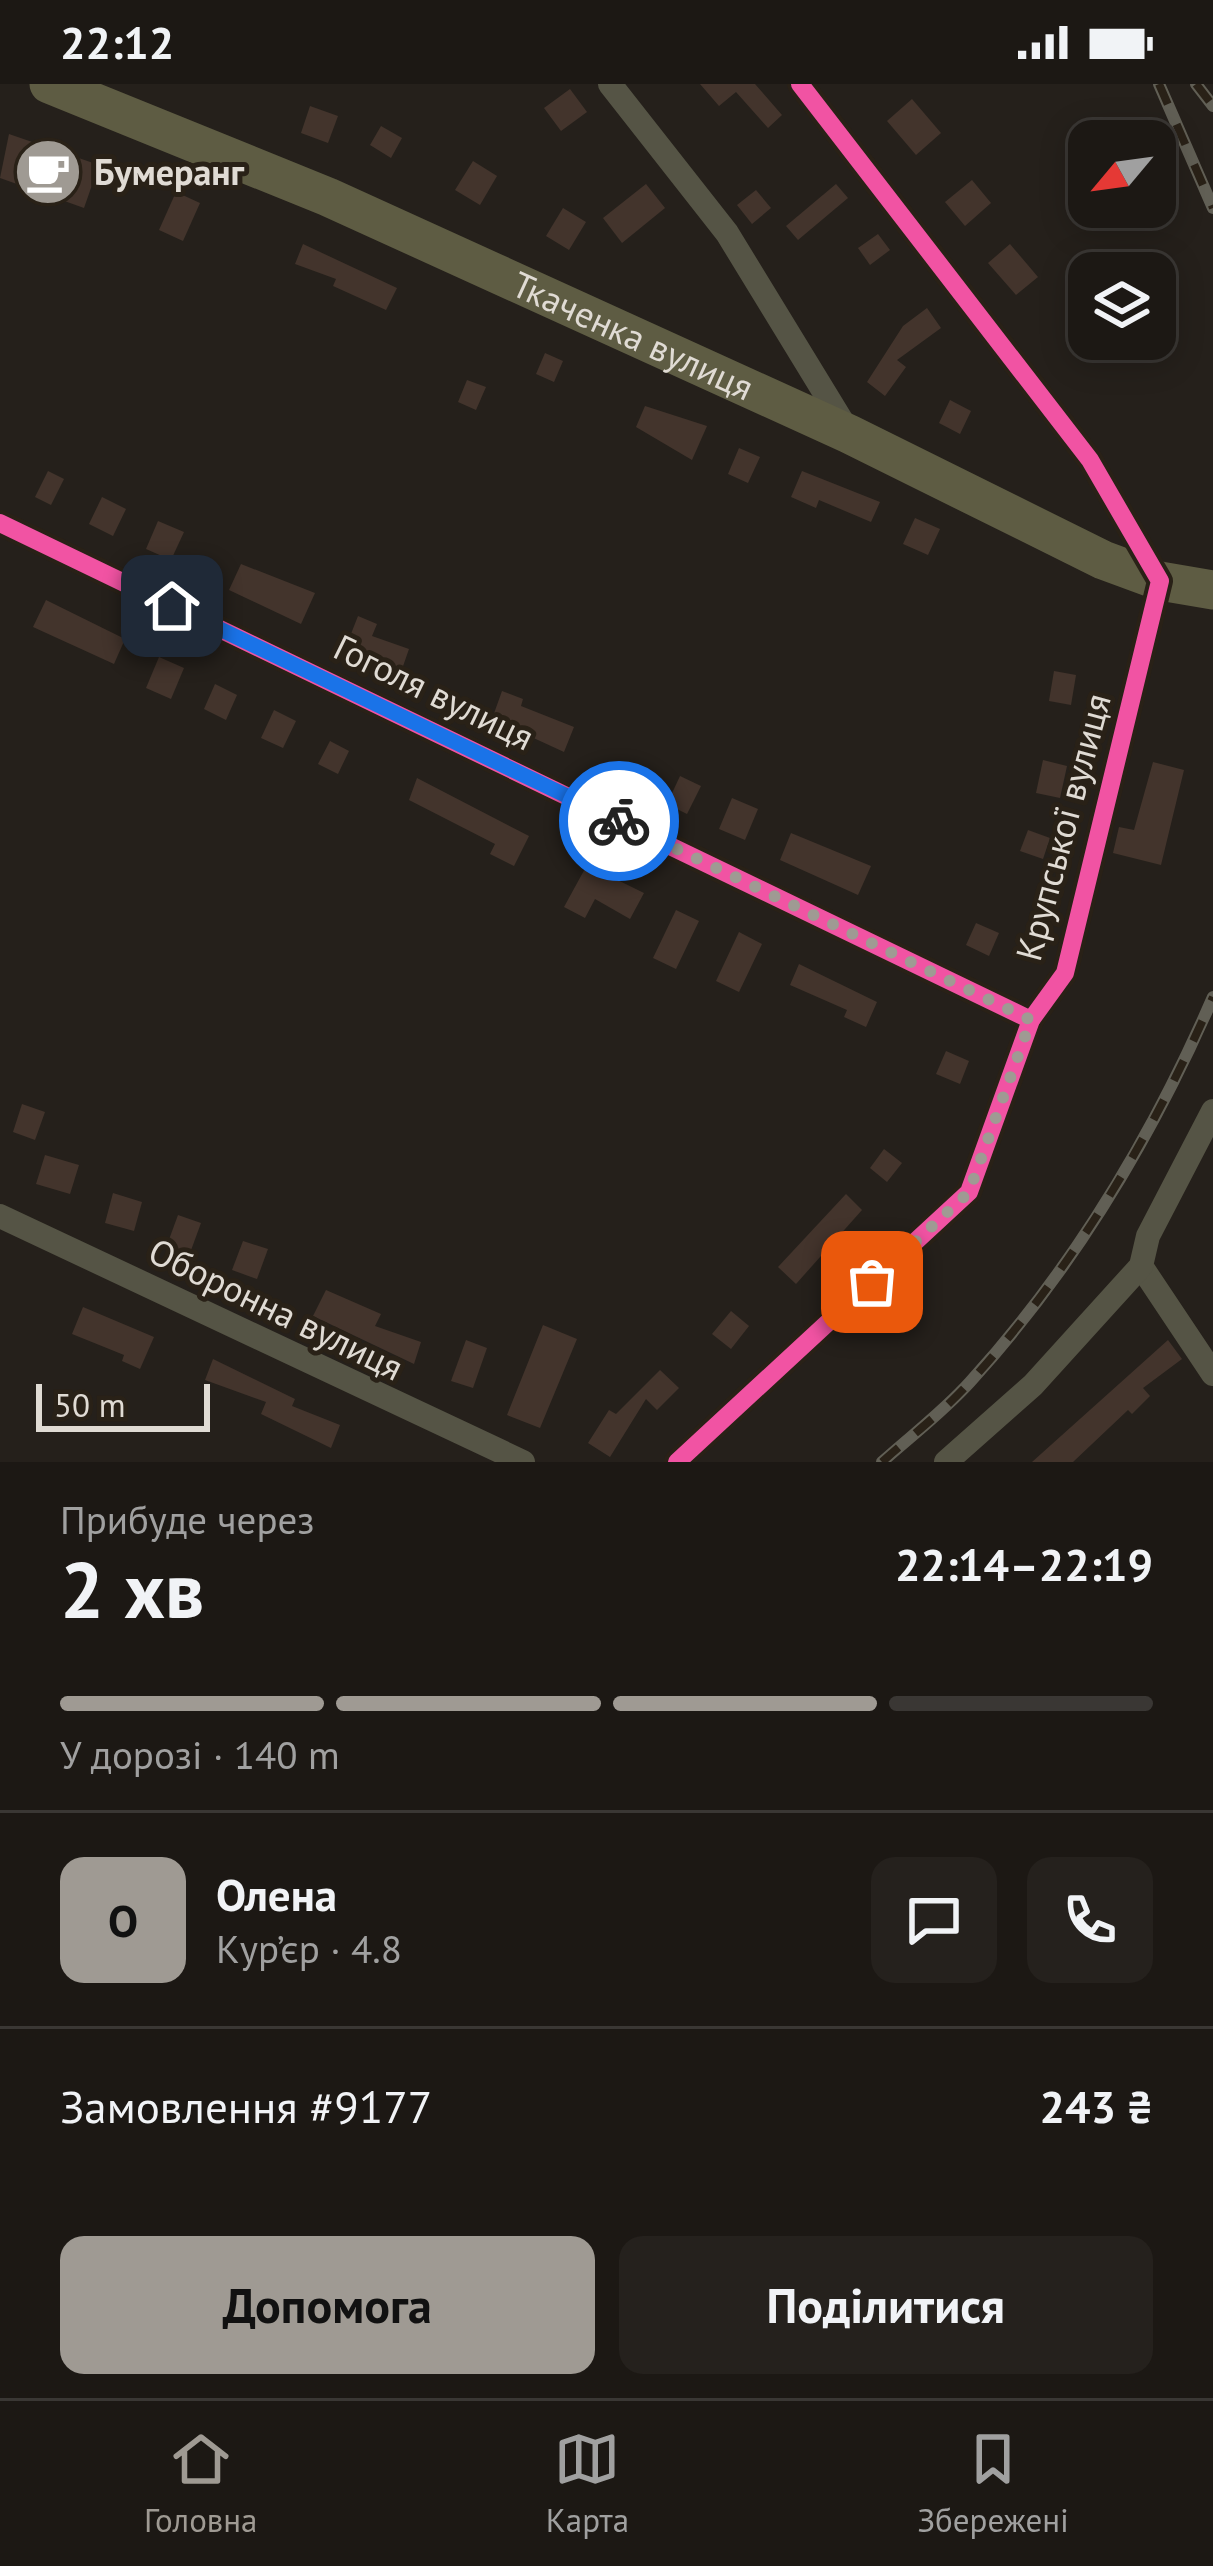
<!DOCTYPE html>
<html lang="uk">
<head>
<meta charset="utf-8">
<style>
	:root { --surface:#1c1814; --page:#25211d; --text:#f1f3f6; --muted:#a0a0a0; --line:#3a3734; --accent:#9f9a93 }
	body { margin:0; font-family:"PT Sans",sans-serif; background:var(--page); color:var(--text); height:100vh; display:flex; flex-direction:column; font-size:45px; white-space:nowrap }
	* { box-sizing:border-box; margin:0 }
	p { font-size:39px; color:var(--muted) }
	.icon { flex:none; width:66px; height:66px; fill:none; stroke:currentColor; stroke-width:2; stroke-linecap:round; stroke-linejoin:round }
	.map { position:relative; height:1378px; overflow:hidden }
	.drawer { display:flex; flex-direction:column; background:var(--surface); flex:1 }
	.drawer>* { flex:none }
	.needle { width:78px; rotate:241deg }
	.fabs { position:absolute; left:1068px; top:36px; display:grid; gap:24px }
	.fabs a { display:grid; place-items:center; width:108px; height:108px; border-radius:24px; background:var(--surface); box-shadow:0 6px 30px #0003,0 0 0 3px var(--line); font-size:60px }
	.scale { position:absolute; left:36px; bottom:30px; width:174px; box-sizing:border-box; padding-left:12px; border:6px solid #e0dbd4; border-top:0; font-size:33px; line-height:42px; white-space:nowrap; color:#e0dbd4; -webkit-text-stroke:9px #292117; paint-order:stroke }
	.pin { position:absolute; display:grid; place-items:center; width:102px; height:102px; color:#fff; margin:-51px; border-radius:24px; box-shadow:0 6px 18px #0006 }
	.courier { position:absolute; display:grid; place-items:center; width:120px; height:120px; margin:-60px; border:9px solid #1a73e8; border-radius:50%; background:#fff; color:#222; box-shadow:0 3px 15px #0007 }
	.overview em { font-style:normal; font-weight:600 }
	.overview div { display:flex; flex-direction:column-reverse }
	.overview { display:flex; align-items:center; justify-content:space-between; height:204px; padding:0 60px }
	h1 { font-size:78px; font-weight:600; line-height:90px }
	.bar { display:grid; grid-template-columns:repeat(4,1fr); gap:18px 12px; align-content:center; height:144px; padding:0 60px }
	.bar i { height:15px; border-radius:9px; background:var(--line) }
	.bar .current { background:var(--accent) }
	.bar p { grid-column:span 4 }
	.line { display:flex; align-items:center; gap:30px; padding:0 60px; border-top:3px solid var(--line) }
	.line div { flex:1 }
	.round { display:grid; place-items:center; flex:none; width:126px; height:126px; border-radius:24px; background:var(--page) }
	.cta { display:flex; gap:24px; margin-top:auto; padding:24px 60px }
	.cta a { flex:1; height:138px; border-radius:24px; background:var(--accent); color:#111; font-size:48px; font-weight:600; line-height:138px; text-align:center }
	.cta a+a { background:var(--page); color:var(--text) }
	.status { display:flex; justify-content:space-between; align-items:center; height:84px; padding:0 60px; background:var(--surface); direction:ltr }
	.status svg { height:33px; fill:currentColor }
	.menu { display:flex; justify-content:space-around; align-items:center; height:168px; border-top:3px solid var(--line); background:var(--surface); font-size:33px; color:var(--muted) }
	.menu a { display:grid; justify-items:center; gap:6px }
	.menu .current { color:var(--accent) }
	.map>svg:first-child { display:block }
	.building { fill:#43342c }
	.lines { fill:none; stroke-linecap:round; stroke-linejoin:round }
	.street { stroke:#555445; stroke-width:24 }
	.primary { stroke:#5e5c43; stroke-width:39 }
	.rail-casing { stroke:#615f55; stroke-width:12 }
	.rail { stroke:#292117; stroke-width:8; stroke-dasharray:22; stroke-linecap:butt }
	.cycleway-casing { stroke:#292117; stroke-width:26 }
	.cycleway { stroke:#f153a3; stroke-width:18 }
	.done { stroke:#9f9a93; stroke-width:12; stroke-dasharray:0 21.6 }
	.route { stroke:#1a73e8; stroke-width:15 }
	.labels { text-anchor:middle; stroke-width:10; stroke-linejoin:round; paint-order:stroke }
	.poi-label { font-size:36px; font-weight:bold; fill:#e0dbd4; stroke:#292117; text-anchor:start }
	.street-label { font-size:36px; fill:#e0dbd4; stroke:#292117 }
</style>
</head>
<body>
<div class="status"><b>22:12</b><svg viewBox="0 0 49 12"><path d="M0 12V9h3v3zM5 12V6h3v6zM10 12V3h3v9zM15 12V0h3v12zM26 1h20v11H26zM47 4h2v5h-2z"/></svg></div>
<div class="map">
<svg width="1213" height="1378" viewBox="0 0 1213 1378">
	<rect width="100%" height="100%" fill="#25201b"/>
	<g class="building">
		<path d="M700,0H755L782,31L768,44L736,8L719,22Z"/>
		<path d="M570,5L587,28L561,47L544,24Z"/>
		<path d="M912,15L941,49L916,71L887,37Z"/>
		<path d="M310,22L338,32L328,59L301,49Z"/>
		<path d="M381,42L402,54L391,74L370,61Z"/>
		<path d="M9,50L99,81L84,124L0,94Z"/>
		<path d="M473,77L497,92L480,121L455,106Z"/>
		<path d="M972,96L991,119L965,142L945,118Z"/>
		<path d="M646,100L665,124L622,159L603,134Z"/>
		<path d="M836,100L848,114L798,156L786,142Z"/>
		<path d="M756,106L771,124L752,140L737,121Z"/>
		<path d="M176,108L200,119L183,157L159,146Z"/>
		<path d="M563,124L586,138L569,166L546,152Z"/>
		<path d="M878,150L890,166L870,181L858,164Z"/>
		<path d="M303,160L397,204L386,226L333,202L336,195L295,180Z"/>
		<path d="M1010,160L1038,193L1016,211L988,179Z"/>
		<path d="M927,224L941,244L897,276L906,283L885,312L867,298L903,242Z"/>
		<path d="M545,269L563,277L554,298L536,290Z"/>
		<path d="M467,296L486,303L476,326L458,318Z"/>
		<path d="M950,316L971,327L960,350L939,339Z"/>
		<path d="M645,322L707,342L692,376L636,343Z"/>
		<path d="M739,364L760,373L748,399L728,390Z"/>
		<path d="M48,387L64,395L51,421L35,413Z"/>
		<path d="M802,387L880,418L871,438L819,416L816,424L791,413Z"/>
		<path d="M102,413L126,425L113,452L89,440Z"/>
		<path d="M915,434L940,445L928,471L903,460Z"/>
		<path d="M158,437L184,448L171,476L146,465Z"/>
		<path d="M241,480L315,509L301,540L229,506Z"/>
		<path d="M46,516L125,555L114,580L33,543Z"/>
		<path d="M358,532L377,540L372,552L409,565L401,588L347,560Z"/>
		<path d="M159,573L184,584L171,615L146,604Z"/>
		<path d="M1054,587L1076,591L1071,621L1049,617Z"/>
		<path d="M215,600L237,611L226,636L204,625Z"/>
		<path d="M502,607L523,615L521,622L574,643L564,668L492,635Z"/>
		<path d="M274,626L296,637L283,664L261,654Z"/>
		<path d="M330,657L349,667L338,690L318,680Z"/>
		<path d="M1043,676L1067,682L1060,714L1036,709Z"/>
		<path d="M619,678L641,689L633,706L611,695Z"/>
		<path d="M1153,678L1184,686L1161,781L1113,769L1119,743L1134,746Z"/>
		<path d="M680,692L701,702L687,730L667,720Z"/>
		<path d="M417,694L529,752L514,782L490,770L495,760L409,716Z"/>
		<path d="M732,714L758,725L745,756L719,745Z"/>
		<path d="M1028,746L1050,754L1043,775L1020,767Z"/>
		<path d="M791,749L871,782L858,811L780,776Z"/>
		<path d="M587,781L644,809L630,835L595,815L585,834L564,823Z"/>
		<path d="M676,826L699,837L676,885L653,874Z"/>
		<path d="M976,839L999,849L989,872L966,861Z"/>
		<path d="M739,848L762,860L739,908L716,897Z"/>
		<path d="M799,880L877,918L866,943L844,933L847,926L790,901Z"/>
		<path d="M946,967L969,977L960,1000L936,990Z"/>
		<path d="M22,1020L45,1028L35,1056L13,1048Z"/>
		<path d="M884,1065L902,1079L887,1098L870,1084Z"/>
		<path d="M45,1071L79,1081L70,1110L36,1100Z"/>
		<path d="M113,1109L142,1118L134,1147L105,1139Z"/>
		<path d="M846,1110L862,1126L796,1200L778,1183Z"/>
		<path d="M178,1131L201,1139L190,1169L167,1161Z"/>
		<path d="M243,1157L268,1165L257,1195L232,1186Z"/>
		<path d="M326,1206L381,1230L375,1242L421,1258L414,1280L313,1232Z"/>
		<path d="M83,1223L154,1253L140,1285L122,1277L124,1271L72,1250Z"/>
		<path d="M731,1227L749,1242L731,1265L712,1250Z"/>
		<path d="M543,1241L577,1255L540,1344L507,1331Z"/>
		<path d="M466,1256L487,1264L473,1304L451,1297Z"/>
		<path d="M1168,1256L1182,1275L1143,1304L1150,1312L1132,1330L1128,1326L1073,1378H1032Z"/>
		<path d="M213,1275L295,1315L292,1322L340,1341L331,1364L261,1330L266,1318L205,1296Z"/>
		<path d="M660,1286L679,1304L657,1326L646,1315L610,1373L588,1359L609,1326L616,1330Z"/>
	</g>
	<g class="lines">
		<g class="street">
			<path d="M610,0L727,149L848,347"/>
			<path d="M0,439L1031,936"/>
			<path d="M0,1132L523,1378"/>
			<path d="M1141,1182L1213,1290"/>
			<path d="M677,1378L969,1108L1031,936L1065,889L1160,497L1090,376L800,0"/>
			<path d="M946,1378L1033,1301L1141,1182L1148,1152L1213,1027"/>
		</g>
		<path class="primary" id="s1" d="M49,0L328,113L849,350L1103,476L1160,497L1213,506"/>
		<defs>
			<g id="rail">
				<path d="M1159,0L1213,124"/>
				<path d="M1196,0L1213,22"/>
				<path d="M882,1378C911,1352 944,1327 970,1298C1072,1186 1153,1051 1213,913"/>
			</g>
		</defs>
		<use href="#rail" class="rail-casing"/>
		<use href="#rail" class="rail"/>
		<defs>
			<g id="cycleway">
				<path d="M0,439L1031,936"/>
				<path d="M677,1378L969,1108L1031,936L1065,889L1160,497L1090,376L800,0"/>
			</g>
		</defs>
		<use href="#cycleway" class="cycleway-casing"/>
		<use href="#cycleway" class="cycleway"/>
	</g>
	<g class="lines">
		<path class="done" d="M619,737L1031,936L969,1108L872,1198"/>
		<path class="route" d="M172,522L619,737"/>
	</g>
	<defs>
		<symbol id="cafe-disc" viewBox="-11 -11 22 22"><circle r="9.5" fill="#9f9a93" stroke="#292117"/><path d="M-5.5-4.5H6V0H3Q3 3.5 0 3.5H-2.5Q-5.5 3.5-5.5 0ZM3-3.2v2h1.7v-2ZM-6 4.5H4V6H-6Z" fill="#fff"/></symbol>
	</defs>
	<g fill-rule="evenodd">
		<use href="#cafe-disc" x="10" y="50" width="76" height="76"/>
	</g>
	<g class="labels">
		<g class="poi-label">
			<text x="94" y="101">Бумеранг</text>
		</g>
		<g class="street-label">
			<text dy="13" stroke="none"><textPath href="#s1" startOffset="636">Ткаченка вулиця</textPath></text>
			<text transform="translate(434 608) rotate(26)" y="13">Гоголя вулиця</text>
			<text transform="translate(1063 743) rotate(-75)" y="13">Крупської вулиця</text>
			<text transform="translate(276 1225) rotate(26)" y="13">Оборонна вулиця</text>
		</g>
	</g>
</svg>
<div class="fabs">
<a><svg class="needle" viewBox="-14 -14 28 28"><path d="M0-13l5 13h-10z" fill="#e53935"/><path d="M0 13l5-13h-10z" fill="#a0a0a0"/></svg></a>
<a><svg class="icon" aria-label="layers" viewBox="0 0 24 24"><path d="M12 4l9 5-9 5-9-5zM3 14l9 5 9-5"/></svg></a>
</div>
<div class="scale">50 m</div>
<div class="pin" style="left:872px;top:1198px;background:#ea580c"><svg class="icon" aria-label="bag" viewBox="0 0 24 24"><path d="M5 8h14l-1 12H6zM9 8a3 3 0 0 1 6 0"/></svg></div>
<div class="pin" style="left:172px;top:522px;background:#1f2937"><svg class="icon" aria-label="home" viewBox="0 0 24 24"><path d="M3 11l9-7 9 7M6 9v11h12V9"/></svg></div>
<div class="courier" style="left:619px;top:737px"><svg class="icon" aria-label="bike" viewBox="0 0 24 24"><circle cx="6" cy="16" r="4"/><circle cx="18" cy="16" r="4"/><path d="M6 16l4-8h5l3 8M10 8l3 8H6M13 5h3"/></svg></div>
</div>
<section class="drawer">
<div class="overview"><div><h1>2 хв</h1><p>Прибуде через</p></div><em>22:14–22:19</em></div>
<div class="bar"><i class="current"></i><i class="current"></i><i class="current"></i><i></i><p>У дорозі · 140 m</p></div>
<div class="line" style="height:216px"><b class="round" style="background:var(--accent);color:#111">О</b><div><b>Олена</b><p>Кур’єр · 4.8</p></div><a class="round"><svg class="icon" aria-label="chat" viewBox="0 0 24 24"><path d="M4 5h16v11H9l-5 4z"/></svg></a><a class="round"><svg class="icon" aria-label="phone" viewBox="0 0 24 24"><path d="M5 4h4l2 5-3 2q2 4 5 5l2-3 5 2v4C11 20 4 13 5 4z"/></svg></a></div>
<div class="line" style="height:156px"><div>Замовлення #9177</div><b>243 ₴</b></div>
<div class="cta"><a>Допомога</a><a>Поділитися</a></div>
</section>
<nav class="menu">
<a class="current"><svg class="icon" aria-label="home" viewBox="0 0 24 24"><path d="M3 11l9-7 9 7M6 9v11h12V9"/></svg>Головна</a>
<a><svg class="icon" aria-label="map" viewBox="0 0 24 24"><path d="M3 6l6-2 6 2 6-2v14l-6 2-6-2-6 2zM9 4v14M15 6v14"/></svg>Карта</a>
<a><svg class="icon" aria-label="saved" viewBox="0 0 24 24"><path d="M7 4h10v16l-5-4-5 4z"/></svg>Збережені</a>
</nav>
</body>
</html>
